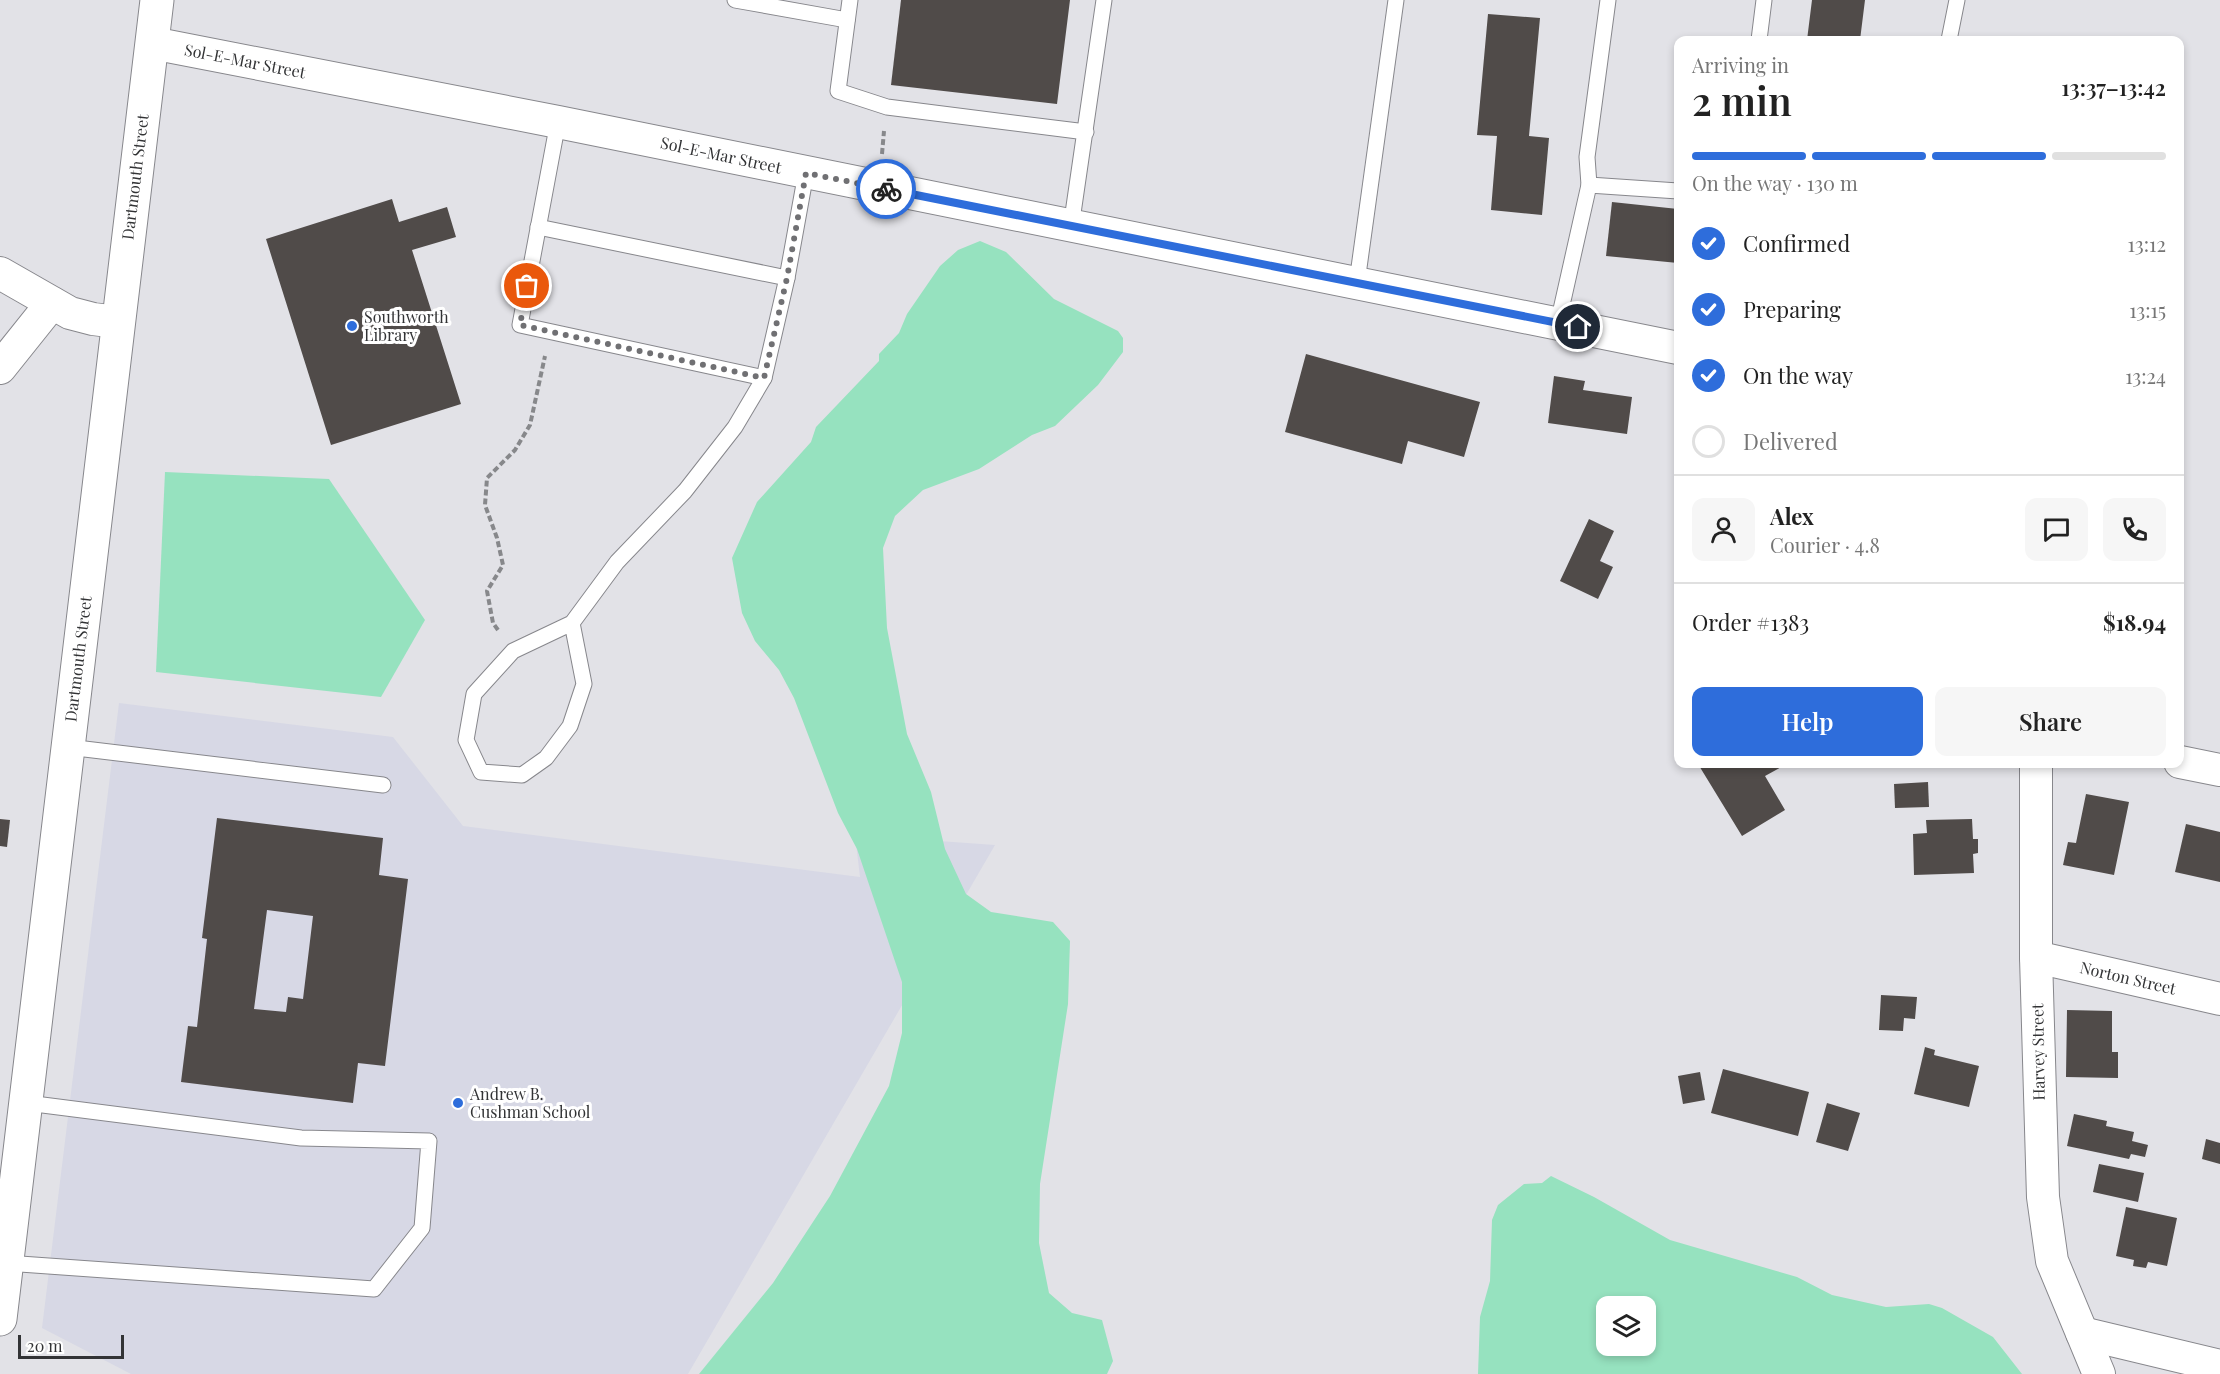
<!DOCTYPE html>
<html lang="en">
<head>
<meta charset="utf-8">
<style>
	:root { --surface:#fff; --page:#f6f6f6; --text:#222; --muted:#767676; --line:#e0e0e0; --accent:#2e6ddb }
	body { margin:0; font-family:"Playfair Display",serif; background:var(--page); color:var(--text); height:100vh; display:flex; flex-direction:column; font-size:22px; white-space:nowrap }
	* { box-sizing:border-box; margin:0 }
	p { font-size:20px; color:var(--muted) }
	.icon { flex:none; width:33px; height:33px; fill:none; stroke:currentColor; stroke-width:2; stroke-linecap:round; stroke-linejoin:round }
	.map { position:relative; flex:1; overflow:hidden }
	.drawer { position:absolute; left:1674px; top:36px; width:510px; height:732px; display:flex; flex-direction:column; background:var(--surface); border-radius:12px; box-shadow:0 3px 9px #0003 }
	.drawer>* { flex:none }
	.controls { position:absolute; left:1596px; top:1296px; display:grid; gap:12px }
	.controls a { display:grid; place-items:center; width:60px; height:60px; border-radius:12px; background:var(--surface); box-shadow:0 3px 9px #0003; font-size:30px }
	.scale { position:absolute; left:18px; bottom:15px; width:106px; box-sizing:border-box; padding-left:6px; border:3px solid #323335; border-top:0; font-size:16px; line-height:21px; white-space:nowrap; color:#323335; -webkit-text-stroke:4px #fff; paint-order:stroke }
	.pin { position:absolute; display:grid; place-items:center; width:51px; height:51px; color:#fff; margin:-26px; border:3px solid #fff; border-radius:50%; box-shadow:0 2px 6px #0007 }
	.courier { position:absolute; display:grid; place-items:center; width:60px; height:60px; margin:-30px; border:4px solid #2e6ddb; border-radius:50%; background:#fff; color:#222; box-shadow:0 2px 8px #0007 }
	.overview em { font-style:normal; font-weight:600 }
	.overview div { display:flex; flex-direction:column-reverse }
	.overview { display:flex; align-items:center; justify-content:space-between; height:102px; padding:0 18px }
	h1 { font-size:39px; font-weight:600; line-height:45px }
	.bar { display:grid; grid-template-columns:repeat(4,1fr); gap:9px 6px; align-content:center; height:72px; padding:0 18px }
	.bar i { height:8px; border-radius:4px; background:var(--line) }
	.bar .current { background:var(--accent) }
	.bar p { grid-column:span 4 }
	.line { display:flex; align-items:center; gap:15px; padding:0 18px; border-top:2px solid var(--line) }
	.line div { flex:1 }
	.round { display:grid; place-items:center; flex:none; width:63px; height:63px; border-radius:12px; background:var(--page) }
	ol { padding:0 18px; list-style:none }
	li { display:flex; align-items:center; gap:18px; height:66px }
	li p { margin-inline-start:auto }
	li .icon { padding:6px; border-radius:50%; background:var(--accent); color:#fff; stroke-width:4 }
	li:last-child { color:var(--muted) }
	li i { width:33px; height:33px; border:3px solid var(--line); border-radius:50% }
	.primary-button { display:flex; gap:12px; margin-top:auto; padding:12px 18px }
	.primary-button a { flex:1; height:69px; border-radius:12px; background:var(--accent); color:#fff; font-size:24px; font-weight:600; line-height:69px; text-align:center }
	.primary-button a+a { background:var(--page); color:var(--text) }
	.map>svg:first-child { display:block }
	.built { fill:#d7d8e5 }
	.green { fill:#96e2bf; fill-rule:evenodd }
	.building { fill:#504b49; fill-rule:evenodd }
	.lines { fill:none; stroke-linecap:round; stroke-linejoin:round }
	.service-casing { stroke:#87878c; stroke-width:17 }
	.minor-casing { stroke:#87878c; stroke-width:34 }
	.secondary-casing { stroke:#87878c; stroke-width:35 }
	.path { stroke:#87888b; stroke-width:4; stroke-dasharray:6 3; stroke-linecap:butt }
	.service { stroke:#fff; stroke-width:15 }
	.minor { stroke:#fff; stroke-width:32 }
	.secondary { stroke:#fff; stroke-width:33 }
	.done { stroke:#707073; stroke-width:6; stroke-dasharray:0 10.8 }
	.route { stroke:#2e6ddb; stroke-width:8 }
	.poi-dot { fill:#2e6ddb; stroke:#fff; stroke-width:2 }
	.labels { text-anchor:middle; stroke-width:6; stroke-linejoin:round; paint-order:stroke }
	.street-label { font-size:16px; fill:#323335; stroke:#fff }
	.poi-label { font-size:16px; fill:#323335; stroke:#fff; text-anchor:start }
</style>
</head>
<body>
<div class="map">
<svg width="2220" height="1374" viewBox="0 0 2220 1374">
	<rect width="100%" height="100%" fill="#e2e2e7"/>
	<path class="built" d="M119,703L393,737L463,826L860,877L855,835L995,845L688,1374H131L42,1328Z"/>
	<g class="green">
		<path d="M980,241L1006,252L1054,299L1118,331L1123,338V352L1098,385L1055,426L1032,435L979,469L923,490L895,516L883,548L887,628L907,734L931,792L945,849L966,894L991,912L1053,922L1070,941L1068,1004L1040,1184L1039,1243L1049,1293L1072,1313L1102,1320L1113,1361L1107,1374H699L773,1283L830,1196L889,1086L902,1033V982L857,849L838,813L794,698L779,670L755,641L742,613L732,558L757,502L811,442L816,427L879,361V354L899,333L907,314L940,266L958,250Z"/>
		<path d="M165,472L329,479L425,620L381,697L156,672Z"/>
		<path d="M1551,1176L1594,1197L1670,1240L1797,1277L1832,1295L1886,1307L1929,1304L1942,1308L1993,1337L2022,1374H1478L1480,1317L1490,1281L1492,1220L1498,1205L1524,1184L1542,1183ZM1646,1306V1346H1606V1306Z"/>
	</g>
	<g class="building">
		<path d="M901,0H1070L1057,104L891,85Z"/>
		<path d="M1812,0H1865L1860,40H1807Z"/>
		<path d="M1488,14L1540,18L1529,136L1549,138L1542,215L1491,210L1497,136L1477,135Z"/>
		<path d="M392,199L399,222L447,207L456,237L412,250L461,404L331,445L266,239Z"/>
		<path d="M1612,202L1678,209V263L1606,256Z"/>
		<path d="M1306,354L1480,402L1464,457L1408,441L1402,464L1285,432Z"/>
		<path d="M1554,376L1585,381L1583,390L1632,397L1627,434L1548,423Z"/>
		<path d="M1589,519L1614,531L1600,561L1613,567L1598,599L1560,581Z"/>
		<path d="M1698,764H1781L1783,766L1765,776L1785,810L1742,836Z"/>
		<path d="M1928,782L1929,807L1895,808L1894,784Z"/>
		<path d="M2086,794L2129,802L2114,875L2063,865L2068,842L2076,843Z"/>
		<path d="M217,818L383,838L379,875L408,879L385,1066L358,1063L353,1103L181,1082L188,1026L197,1027L207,939L202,938ZM267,910L313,916L303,999L288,997L286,1012L254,1009Z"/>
		<path d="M0,819L10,820L7,847L0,846Z"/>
		<path d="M1972,819L1973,839H1978V853L1973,854L1974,873L1914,875L1913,834L1927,833L1926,820Z"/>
		<path d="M2186,824L2220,832V882L2175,872Z"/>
		<path d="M1881,995L1917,997L1915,1019L1904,1018L1903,1031L1879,1030Z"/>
		<path d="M2067,1010L2112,1011V1052H2118V1078L2066,1077Z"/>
		<path d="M1925,1047L1935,1050L1934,1055L1979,1066L1969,1107L1914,1094Z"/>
		<path d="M1723,1069L1809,1092L1798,1136L1711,1113Z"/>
		<path d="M1700,1072L1705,1100L1683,1104L1678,1076Z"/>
		<path d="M1827,1103L1860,1113L1848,1151L1816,1142Z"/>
		<path d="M2074,1114L2107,1121L2106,1126L2134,1132L2132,1141L2148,1145L2145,1157L2131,1154L2129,1159L2067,1146Z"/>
		<path d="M2206,1139L2220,1143V1164L2202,1159Z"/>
		<path d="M2099,1164L2144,1173L2138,1202L2093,1192Z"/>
		<path d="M2126,1207L2177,1218L2167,1266L2148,1262L2146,1268L2133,1266L2134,1260L2116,1256Z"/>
	</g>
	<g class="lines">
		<defs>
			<g id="service">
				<path d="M735,0L847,20"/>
				<path d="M850,0L838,91L887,107L1086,132"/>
				<path d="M1608,0L1587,157L1589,185L1678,191"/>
				<path d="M1759,40L1764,0"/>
				<path d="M1949,40L1957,0"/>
				<path d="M558,122L520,325L764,378"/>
				<path d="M538,227L787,278"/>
				<path d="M1071,227L1104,0"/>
				<path d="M1357,282L1396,0"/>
				<path d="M1558,323L1589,185"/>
				<path d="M572,623L584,684L570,726L546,758L522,775L481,772L466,740L474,694L513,651L572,623L617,562L685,491L735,427L764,378L787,278L806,173"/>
				<path d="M68,747L383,785"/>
				<path d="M6,1263L374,1289L422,1228L429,1141L301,1138L27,1103"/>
			</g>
			<g id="minor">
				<path d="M152,43L558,122L1678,348"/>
				<path d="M0,273L70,313L93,319L117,322"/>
				<path d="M0,368L52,303"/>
				<path d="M2180,762L2220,770"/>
				<path d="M2036,764V957L2043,1197L2052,1261L2099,1374"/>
				<path d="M2036,957L2220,999"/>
				<path d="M2082,1333L2220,1366"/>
			</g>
			<path id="secondary" d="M0,1319L157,0"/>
		</defs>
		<use href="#service" class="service-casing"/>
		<use href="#minor" class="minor-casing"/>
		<use href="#secondary" class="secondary-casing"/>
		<g class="path">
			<path d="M882,154L884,131"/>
			<path d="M498,630L493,623L487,591L503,565L497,538L485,505L487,478L515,450L530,425L545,356"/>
		</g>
		<use href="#service" class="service"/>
		<use href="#minor" class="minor"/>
		<use href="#secondary" class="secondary"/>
	</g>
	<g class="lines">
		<path class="done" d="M527,286L520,325L764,378L787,278L806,173L886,189"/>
		<path class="route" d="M886,189L1578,327"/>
	</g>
	<g class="poi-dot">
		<circle cx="352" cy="326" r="6"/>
		<circle cx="458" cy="1103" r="6"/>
	</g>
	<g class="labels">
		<g class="street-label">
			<text transform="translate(245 61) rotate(11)" y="6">Sol-E-Mar Street</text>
			<text transform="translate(721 155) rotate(12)" y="6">Sol-E-Mar Street</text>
			<text transform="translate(135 177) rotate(-83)" y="6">Dartmouth Street</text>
			<text transform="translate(78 659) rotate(-83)" y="6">Dartmouth Street</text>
			<text transform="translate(2128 978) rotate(13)" y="6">Norton Street</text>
			<text transform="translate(2038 1052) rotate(-91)" y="6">Harvey Street</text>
		</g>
		<g class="poi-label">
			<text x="364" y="323">Southworth<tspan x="364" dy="18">Library</tspan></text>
			<text x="470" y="1100">Andrew B.<tspan x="470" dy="18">Cushman School</tspan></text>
		</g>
	</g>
</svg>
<div class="controls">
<a><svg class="icon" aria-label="layers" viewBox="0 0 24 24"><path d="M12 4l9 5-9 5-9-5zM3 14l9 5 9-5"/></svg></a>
</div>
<div class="scale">20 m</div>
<div class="pin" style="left:527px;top:286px;background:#ea580c"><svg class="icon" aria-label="bag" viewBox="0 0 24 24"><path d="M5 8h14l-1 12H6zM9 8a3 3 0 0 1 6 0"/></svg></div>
<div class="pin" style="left:1578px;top:327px;background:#1f2937"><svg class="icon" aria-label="home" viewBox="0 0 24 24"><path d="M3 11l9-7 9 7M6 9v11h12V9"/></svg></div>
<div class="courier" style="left:886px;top:189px"><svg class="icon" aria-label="bike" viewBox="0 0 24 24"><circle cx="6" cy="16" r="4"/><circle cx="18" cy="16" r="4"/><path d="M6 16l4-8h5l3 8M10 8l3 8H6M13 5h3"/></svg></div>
<section class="drawer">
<div class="overview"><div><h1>2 min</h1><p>Arriving in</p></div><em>13:37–13:42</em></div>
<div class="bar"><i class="current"></i><i class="current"></i><i class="current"></i><i></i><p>On the way · 130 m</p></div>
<ol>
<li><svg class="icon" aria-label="check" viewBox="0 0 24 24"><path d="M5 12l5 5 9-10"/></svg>Confirmed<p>13:12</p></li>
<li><svg class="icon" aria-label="check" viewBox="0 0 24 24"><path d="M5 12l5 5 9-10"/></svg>Preparing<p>13:15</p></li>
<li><svg class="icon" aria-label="check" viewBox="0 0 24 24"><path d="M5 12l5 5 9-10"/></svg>On the way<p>13:24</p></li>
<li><i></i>Delivered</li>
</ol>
<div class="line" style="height:108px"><a class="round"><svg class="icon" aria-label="person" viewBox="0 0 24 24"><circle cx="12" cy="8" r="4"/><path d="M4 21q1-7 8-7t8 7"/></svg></a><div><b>Alex</b><p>Courier · 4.8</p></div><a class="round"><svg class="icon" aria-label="chat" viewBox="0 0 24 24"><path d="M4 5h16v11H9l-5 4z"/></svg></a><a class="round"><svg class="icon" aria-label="phone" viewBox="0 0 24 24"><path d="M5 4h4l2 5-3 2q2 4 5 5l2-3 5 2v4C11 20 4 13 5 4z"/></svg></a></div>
<div class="line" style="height:78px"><div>Order #1383</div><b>$18.94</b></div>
<div class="primary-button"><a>Help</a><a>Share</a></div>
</section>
</div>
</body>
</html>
